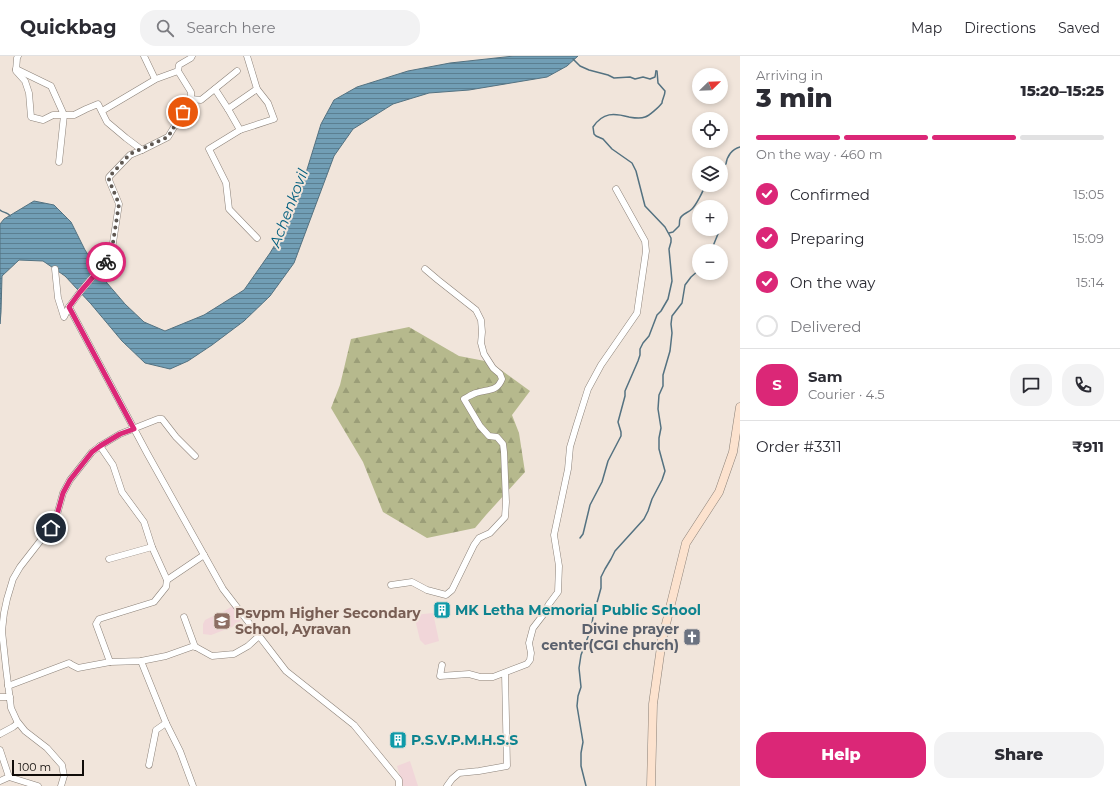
<!DOCTYPE html>
<html lang="en">
<head>
<meta charset="utf-8">
<style>
	:root { --surface:#fff; --page:#f2f2f3; --text:#2b2b33; --muted:#7c7c81; --line:#e1e1e2; --accent:#db2777 }
	body { margin:0; font-family:Montserrat,sans-serif; background:var(--page); color:var(--text); height:100vh; display:flex; flex-direction:column; font-size:15px; white-space:nowrap }
	* { box-sizing:border-box; margin:0 }
	p { font-size:13px; color:var(--muted) }
	.icon { flex:none; width:22px; height:22px; fill:none; stroke:currentColor; stroke-width:2; stroke-linecap:round; stroke-linejoin:round }
	.map { position:relative; flex:1; overflow:hidden }
	.side { display:flex; flex-direction:column; background:var(--surface); width:380px }
	.side>* { flex:none }
	.needle { width:26px; rotate:67deg }
	.tools { position:absolute; left:692px; top:12px; display:grid; gap:8px }
	.tools a { display:grid; place-items:center; width:36px; height:36px; border-radius:50%; background:var(--surface); box-shadow:0 2px 6px #0003; font-size:20px }
	.scale { position:absolute; left:12px; bottom:10px; width:72px; box-sizing:border-box; padding-left:4px; border:2px solid #100c09; border-top:0; font-size:11px; line-height:14px; white-space:nowrap; color:#100c09; -webkit-text-stroke:3px #f1e5db; paint-order:stroke }
	.pin { position:absolute; display:grid; place-items:center; width:34px; height:34px; color:#fff; margin:-17px; border:2px solid #fff; border-radius:50%; box-shadow:0 1px 4px #0007 }
	.courier { position:absolute; display:grid; place-items:center; width:40px; height:40px; margin:-20px; border:3px solid #db2777; border-radius:50%; background:#fff; color:#222; box-shadow:0 1px 5px #0007 }
	.overview em { font-style:normal; font-weight:800 }
	.overview div { display:flex; flex-direction:column-reverse }
	.overview { display:flex; align-items:center; justify-content:space-between; height:68px; padding:0 16px }
	h1 { font-size:26px; font-weight:800; line-height:30px }
	.bar { display:grid; grid-template-columns:repeat(4,1fr); gap:6px 4px; align-content:center; height:48px; padding:0 16px }
	.bar i { height:5px; border-radius:3px; background:var(--line) }
	.bar .selected { background:var(--accent) }
	.bar p { grid-column:span 4 }
	.line { display:flex; align-items:center; gap:10px; padding:0 16px; border-top:1px solid var(--line) }
	.line div { flex:1 }
	.round { display:grid; place-items:center; flex:none; width:42px; height:42px; border-radius:16px; background:var(--page) }
	ol { padding:0 16px; list-style:none }
	li { display:flex; align-items:center; gap:12px; height:44px }
	li p { margin-inline-start:auto }
	li .icon { padding:4px; border-radius:50%; background:var(--accent); color:#fff; stroke-width:4 }
	li:last-child { color:var(--muted) }
	li i { width:22px; height:22px; border:2px solid var(--line); border-radius:50% }
	.cta { display:flex; gap:8px; margin-top:auto; padding:8px 16px }
	.cta a { flex:1; height:46px; border-radius:16px; background:var(--accent); color:#fff; font-size:16px; font-weight:800; line-height:46px; text-align:center }
	.cta a+a { background:var(--page); color:var(--text) }
	header { display:flex; align-items:center; gap:24px; box-sizing:border-box; height:56px; padding:0 20px; background:var(--surface); border-bottom:1px solid var(--line) }
	header strong { font-size:19px }
	nav { display:flex; gap:22px; margin-inline-start:auto; font-size:14px }
	.search { width:280px; height:36px; background:var(--page); display:flex; align-items:center; gap:10px; box-sizing:border-box; padding:0 14px; border-radius:16px; color:var(--muted); font-size:15px }
	main { display:flex; flex:1; min-height:0 }
	.map>svg:first-child { display:block }
	.education { fill:#f1d6d9 }
	.forest { fill:url(#forest-firs) }
	.water { fill:url(#water-rules); stroke:#547281 }
	.lines { fill:none; stroke-linecap:round; stroke-linejoin:round }
	.stream { stroke:#547281; stroke-width:1.5 }
	.street-casing { stroke:#8c8279; stroke-width:7 }
	.secondary-casing { stroke:#8c8279; stroke-width:9 }
	.street { stroke:#fff; stroke-width:6 }
	.secondary { stroke:#fce2ce; stroke-width:8 }
	.done { stroke:#5f5852; stroke-width:4; stroke-dasharray:0 7.2 }
	.route { stroke:#db2777; stroke-width:5 }
	.labels { text-anchor:middle; stroke-width:4; stroke-linejoin:round; paint-order:stroke }
	.culture-label { font-size:14px; font-weight:bold; fill:#0d838f; stroke:#f1e5db; text-anchor:start }
	.education-label { font-size:14px; font-weight:bold; fill:#785e54; stroke:#f1e5db; text-anchor:start }
	.worship-label { font-size:14px; font-weight:bold; fill:#5b616d; stroke:#f1e5db; text-anchor:end }
	.water-label { font-size:15px; font-style:italic; fill:#015e7e; stroke:#f1e5db }
</style>
</head>
<body>
<header>
<strong>Quickbag</strong>
<div class="search"><svg class="icon" aria-label="search" viewBox="0 0 24 24"><circle cx="10" cy="10" r="6"/><path d="M15 15l6 6"/></svg>Search here</div>
<nav><a>Map</a><a>Directions</a><a>Saved</a></nav>
</header>
<main>
<div class="map">
<svg width="740" height="730" viewBox="0 0 740 730">
	<defs>
		<pattern id="forest-firs" width="22" height="20" patternUnits="userSpaceOnUse"><rect width="22" height="20" fill="#b6b98d"/><path d="M5 1l3.5 6h-7zM16 11l3.5 6h-7z" fill="#9b9e78"/></pattern>
		<pattern id="water-rules" width="6" height="5" patternUnits="userSpaceOnUse"><rect width="6" height="5" fill="#719eb5"/><path d="M0 2.5h6" fill="none" stroke="#5b7f91"/></pattern>
	</defs>
	<rect width="100%" height="100%" fill="#f1e5db"/>
	<g class="education">
		<path d="M234,549L242,561L239,567L232,571L211,579L203,578V568L205,564L211,561L218,559Z"/>
		<path d="M433,557L439,585L425,589L420,584L414,559Z"/>
		<path d="M410,705L418,730H403L397,710Z"/>
	</g>
	<path class="forest" d="M409,271L459,300L490,306L530,335L512,359L519,377L525,416L486,459L475,472L427,482L383,456L363,406L331,352L340,329L351,283Z"/>
	<path class="water" d="M514,0H578L567,10L547,21L469,34L429,37L393,48L353,73L334,100L294,207L270,240L244,265L212,289L188,305L170,313L145,307L122,285L91,248L65,220L43,205L19,204L2,220L1,256L0,268V168L4,163L34,145L54,149L71,166L85,194L107,227L125,248L144,266L165,275L204,259L244,234L270,197L293,159L321,68L334,44L357,31L408,15L450,7Z"/>
	<g class="lines">
		<g class="stream">
			<path d="M573,3L580,10L589,14L608,19L614,22L630,21L635,23L643,21L650,23L655,21L656,15"/>
			<path d="M721,113L723,110L726,108C727,100 732,93 740,91"/>
			<path d="M0,154C3,157 8,156 10,160"/>
			<path d="M669,177L673,176L679,170C680,168 679,165 680,163C681,158 688,157 692,153C696,149 704,134 705,129"/>
			<path d="M711,195L720,173"/>
			<path d="M580,482L583,478L584,474L590,449L602,426L608,405L621,380V376L618,366L625,340V335L638,305L640,299V293L643,287L649,280L657,259L661,255L668,243L672,225L669,193L671,186V182L665,171L645,150L636,115L632,107L612,93L603,83L596,80L594,78L593,71C603,56 614,57 629,61C635,62 640,63 645,61C649,60 659,51 662,47C662,43 665,40 665,35L658,27L657,15H656"/>
			<path d="M586,730L581,710V697L583,686L577,650L578,640L581,631L579,612L581,599L591,573L593,561L601,532V521L605,513L611,503L615,495L644,463L648,455L652,443L662,424L665,415L659,393V382L661,372L658,353L659,339L663,330V319L670,295L672,277L671,268L672,260L682,247L685,229L691,221L699,214"/>
		</g>
		<defs>
			<g id="street">
				<path d="M18,0L17,2L16,15L25,25L29,37L31,61L43,64L53,59H74L86,53L98,48L107,66L126,82L142,94L130,99L109,121V124L119,148L112,193L107,204L80,236L69,251L64,261L58,242L55,213"/>
				<path d="M144,0L155,23"/>
				<path d="M16,13L51,30L64,59L59,106"/>
				<path d="M215,33L228,53L257,33L247,0"/>
				<path d="M191,43L201,44L237,15"/>
				<path d="M228,53L240,74L274,63L268,47L257,33"/>
				<path d="M102,55L156,23L178,15L179,9L191,2L192,0"/>
				<path d="M240,74L209,93L226,127L229,153L257,182"/>
				<path d="M142,94L168,81L191,43V36L178,15"/>
				<path d="M69,251L147,397L223,533L286,615L354,669L399,724V730"/>
				<path d="M100,390L113,409L122,436L144,466L152,491L109,503"/>
				<path d="M167,524L204,499"/>
				<path d="M391,529L412,526L427,534L446,539L452,534L474,489L479,482L490,477L505,461L506,446L504,396L503,388L497,381L489,380L480,370L464,343C468,341 472,338 476,337C488,333 497,336 502,323L500,318L493,312L484,298L481,287L482,276L481,264L476,254L438,224L425,213"/>
				<path d="M184,561L195,591"/>
				<path d="M141,605L166,667L156,674L149,709"/>
				<path d="M110,606L141,605L166,600L194,590L212,600L234,598L248,590L259,580"/>
				<path d="M442,609L440,620L469,618L480,621H493L527,608L530,604L531,597L529,587L533,572L543,559L549,548L558,536L559,510L554,479L568,413L570,391L576,371L588,333L601,309L637,257L646,195L645,185L616,133"/>
				<path d="M8,630L69,607L72,609L78,612L110,606L96,568L99,563L154,546L166,531L167,524L152,491"/>
				<path d="M0,641H10"/>
				<path d="M166,667L180,695L193,730"/>
				<path d="M0,678L13,671L18,667"/>
				<path d="M0,694L9,721L38,730"/>
				<path d="M0,725L9,721"/>
				<path d="M61,730L64,720L62,709L47,692L25,675L17,665L11,652L6,612L2,575L4,557L7,543L13,523L20,511L55,466L63,437L70,424L92,396L100,390L120,378L158,363H162L176,381L195,400"/>
				<path d="M447,730L452,723L459,717L479,715L507,710L505,617"/>
			</g>
			<path id="secondary" d="M651,730L653,648L662,584L686,487L719,436L733,396L740,351"/>
		</defs>
		<use href="#street" class="street-casing"/>
		<use href="#secondary" class="secondary-casing"/>
		<use href="#street" class="street"/>
		<use href="#secondary" class="secondary"/>
	</g>
	<g class="lines">
		<path class="done" d="M106,206L112,193L119,148L109,124V121L130,98L168,81L183,56"/>
		<path class="route" d="M51,472L55,466L63,437L70,424L92,396L100,390L120,378L134,373L69,251L80,236L106,206"/>
	</g>
	<defs>
		<symbol id="building-square" viewBox="-11 -11 22 22"><rect x="-9" y="-9" width="18" height="18" rx="4" fill="#0f9aa8" stroke="#f1e5db"/><path d="M-4-6H4V6H1V3H-1V6H-4ZM-2.5-4.3h1.7v1.8h-1.7ZM.8-4.3h1.7v1.8H.8ZM-2.5-1h1.7V.8h-1.7ZM.8-1h1.7V.8H.8Z" fill="#fff"/></symbol>
		<symbol id="school-square" viewBox="-11 -11 22 22"><rect x="-9" y="-9" width="18" height="18" rx="4" fill="#8d6e63" stroke="#f1e5db"/><path d="M0-5L7-2L0 1L-7-2ZM-4 1L0 2.5L4 1V4Q0 6-4 4Z" fill="#fff"/></symbol>
		<symbol id="church-square" viewBox="-11 -11 22 22"><rect x="-9" y="-9" width="18" height="18" rx="4" fill="#6b7280" stroke="#f1e5db"/><path d="M-1.2-6h2.4v3.5h3.3v2.4h-3.3V6h-2.4V-.1h-3.3v-2.4h3.3Z" fill="#fff"/></symbol>
	</defs>
	<g fill-rule="evenodd">
		<use href="#building-square" x="432" y="544" width="20" height="20"/>
		<use href="#school-square" x="212" y="555" width="20" height="20"/>
		<use href="#church-square" x="682" y="571" width="20" height="20"/>
		<use href="#building-square" x="388" y="674" width="20" height="20"/>
	</g>
	<g class="labels">
		<g class="culture-label">
			<text x="455" y="559">MK Letha Memorial Public School</text>
			<text x="411" y="689">P.S.V.P.M.H.S.S</text>
		</g>
		<g class="education-label">
			<text x="235" y="562">Psvpm Higher Secondary<tspan x="235" dy="16">School, Ayravan</tspan></text>
		</g>
		<g class="worship-label">
			<text x="679" y="578">Divine prayer<tspan x="679" dy="16">center(CGI church)</tspan></text>
		</g>
		<g class="water-label">
			<text transform="translate(289 152) rotate(-69)" y="5">Achenkovil</text>
		</g>
	</g>
</svg>
<div class="tools">
<a><svg class="needle" viewBox="-14 -14 28 28"><path d="M0-13l5 13h-10z" fill="#e53935"/><path d="M0 13l5-13h-10z" fill="#7c7c81"/></svg></a>
<a><svg class="icon" aria-label="locate" viewBox="0 0 24 24"><circle cx="12" cy="12" r="6"/><path d="M12 2v4M12 18v4M2 12h4M18 12h4"/></svg></a>
<a><svg class="icon" aria-label="layers" viewBox="0 0 24 24"><path d="M12 4l9 5-9 5-9-5zM3 14l9 5 9-5"/></svg></a>
<a>+</a>
<a>−</a>
</div>
<div class="scale">100 m</div>
<div class="pin" style="left:183px;top:56px;background:#ea580c"><svg class="icon" aria-label="bag" viewBox="0 0 24 24"><path d="M5 8h14l-1 12H6zM9 8a3 3 0 0 1 6 0"/></svg></div>
<div class="pin" style="left:51px;top:472px;background:#1f2937"><svg class="icon" aria-label="home" viewBox="0 0 24 24"><path d="M3 11l9-7 9 7M6 9v11h12V9"/></svg></div>
<div class="courier" style="left:106px;top:206px"><svg class="icon" aria-label="bike" viewBox="0 0 24 24"><circle cx="6" cy="16" r="4"/><circle cx="18" cy="16" r="4"/><path d="M6 16l4-8h5l3 8M10 8l3 8H6M13 5h3"/></svg></div>
</div>
<section class="side">
<div class="overview"><div><h1>3 min</h1><p>Arriving in</p></div><em>15:20–15:25</em></div>
<div class="bar"><i class="selected"></i><i class="selected"></i><i class="selected"></i><i></i><p>On the way · 460 m</p></div>
<ol>
<li><svg class="icon" aria-label="check" viewBox="0 0 24 24"><path d="M5 12l5 5 9-10"/></svg>Confirmed<p>15:05</p></li>
<li><svg class="icon" aria-label="check" viewBox="0 0 24 24"><path d="M5 12l5 5 9-10"/></svg>Preparing<p>15:09</p></li>
<li><svg class="icon" aria-label="check" viewBox="0 0 24 24"><path d="M5 12l5 5 9-10"/></svg>On the way<p>15:14</p></li>
<li><i></i>Delivered</li>
</ol>
<div class="line" style="height:72px"><b class="round" style="background:var(--accent);color:#fff">S</b><div><b>Sam</b><p>Courier · 4.5</p></div><a class="round"><svg class="icon" aria-label="chat" viewBox="0 0 24 24"><path d="M4 5h16v11H9l-5 4z"/></svg></a><a class="round"><svg class="icon" aria-label="phone" viewBox="0 0 24 24"><path d="M5 4h4l2 5-3 2q2 4 5 5l2-3 5 2v4C11 20 4 13 5 4z"/></svg></a></div>
<div class="line" style="height:52px"><div>Order #3311</div><b>₹911</b></div>
<div class="cta"><a>Help</a><a>Share</a></div>
</section>
</main>
</body>
</html>
